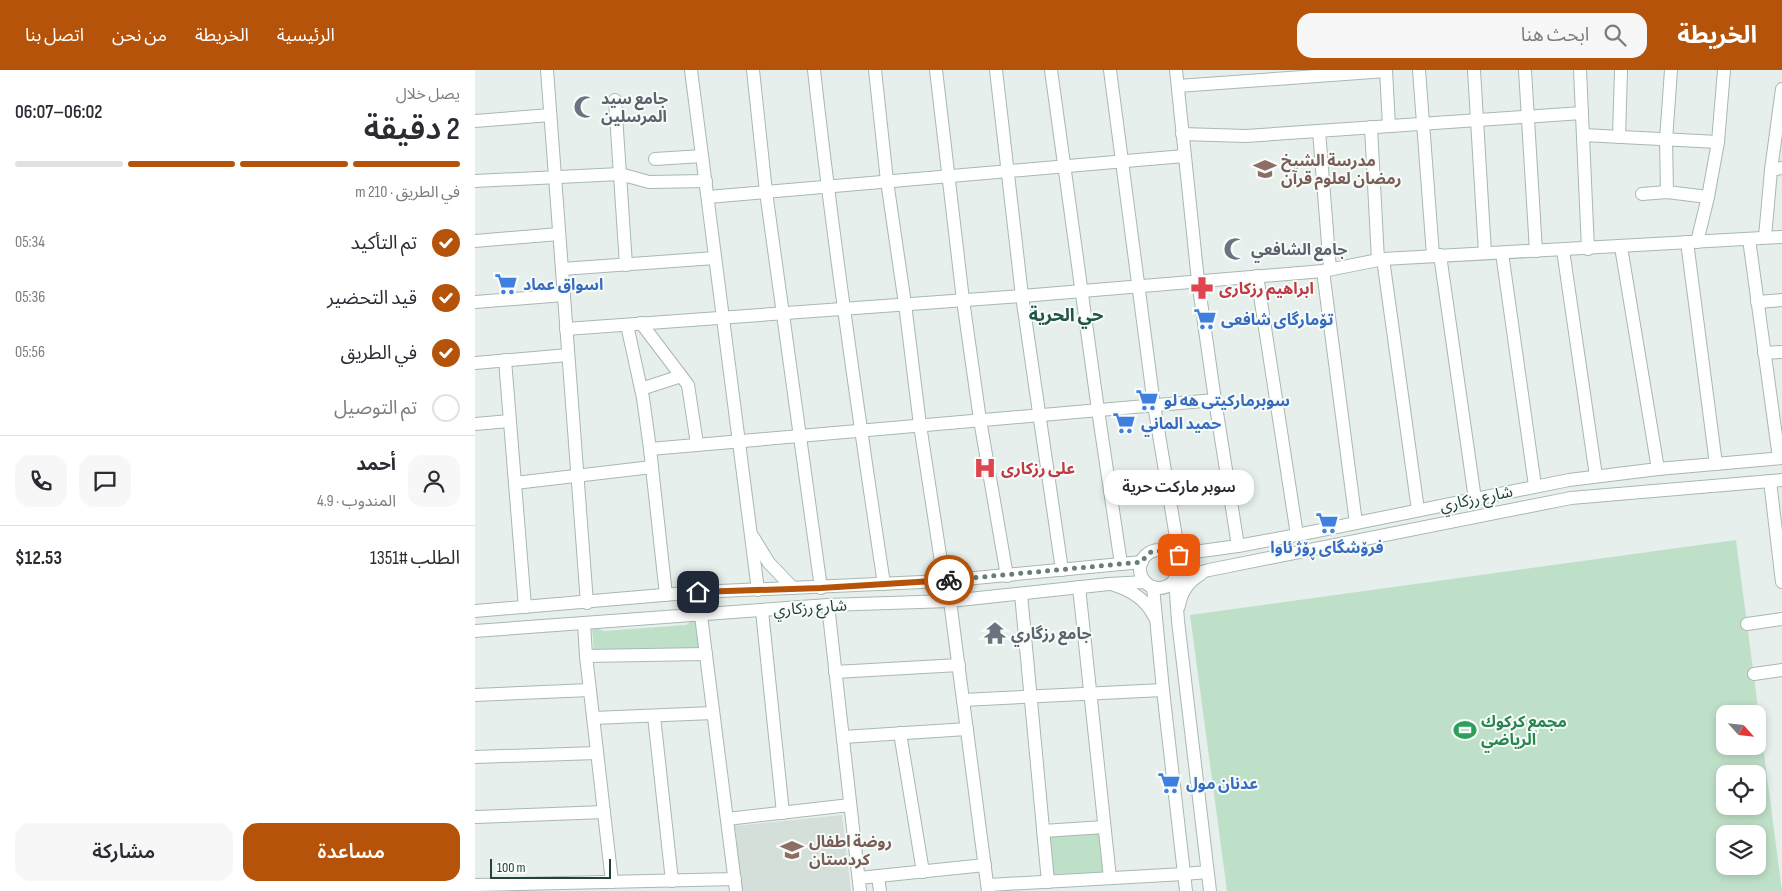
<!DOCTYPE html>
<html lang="ar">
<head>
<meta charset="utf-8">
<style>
	:root { --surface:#fff; --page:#f7f7f7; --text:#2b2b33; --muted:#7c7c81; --line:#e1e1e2; --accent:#b45309 }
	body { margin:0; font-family:"Sofia Sans Condensed","Noto Sans Arabic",sans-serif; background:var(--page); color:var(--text); direction:rtl; height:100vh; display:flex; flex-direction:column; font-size:19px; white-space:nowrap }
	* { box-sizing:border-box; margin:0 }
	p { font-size:16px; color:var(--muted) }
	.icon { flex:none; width:28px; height:28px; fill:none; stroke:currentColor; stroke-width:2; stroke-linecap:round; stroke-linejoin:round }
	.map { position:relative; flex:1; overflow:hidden; direction:ltr }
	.side { display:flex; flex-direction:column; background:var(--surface); width:475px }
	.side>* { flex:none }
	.needle { width:32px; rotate:117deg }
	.tools { position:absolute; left:1241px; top:635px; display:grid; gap:10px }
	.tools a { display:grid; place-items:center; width:50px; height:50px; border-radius:10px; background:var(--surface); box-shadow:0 2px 8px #0003; font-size:25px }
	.scale { position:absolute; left:15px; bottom:12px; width:121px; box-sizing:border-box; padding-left:5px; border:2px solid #24423a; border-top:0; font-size:14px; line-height:18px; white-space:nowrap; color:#24423a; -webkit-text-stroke:4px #f7fbf9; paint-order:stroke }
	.pin { position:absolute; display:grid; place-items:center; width:42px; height:42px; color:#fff; margin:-21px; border-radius:10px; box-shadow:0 2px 8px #0006 }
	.courier { position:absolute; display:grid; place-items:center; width:50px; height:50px; margin:-25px; border:4px solid #b45309; border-radius:50%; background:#fff; color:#222; box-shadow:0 1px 6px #0007 }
	.bubble { position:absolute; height:35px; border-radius:15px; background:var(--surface); box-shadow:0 2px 8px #0003; font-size:16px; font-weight:600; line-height:35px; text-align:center; direction:rtl }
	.head em { font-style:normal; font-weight:600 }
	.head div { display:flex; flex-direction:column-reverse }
	.head { display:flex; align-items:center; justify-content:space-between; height:85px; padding:0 15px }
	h1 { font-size:32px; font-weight:600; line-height:38px }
	.bar { display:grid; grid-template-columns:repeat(4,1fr); gap:8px 5px; align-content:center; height:60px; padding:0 15px }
	.bar i { height:6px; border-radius:4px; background:var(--line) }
	.bar .current { background:var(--accent) }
	.bar p { grid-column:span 4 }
	.line { display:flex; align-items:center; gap:12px; padding:0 15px; border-top:1px solid var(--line) }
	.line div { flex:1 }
	.round { display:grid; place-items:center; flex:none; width:52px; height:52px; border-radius:15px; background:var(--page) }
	ol { padding:0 15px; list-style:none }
	li { display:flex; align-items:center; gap:15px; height:55px }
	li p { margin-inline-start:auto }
	li .icon { padding:5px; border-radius:50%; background:var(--accent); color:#fff; stroke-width:4 }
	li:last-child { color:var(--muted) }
	li i { width:28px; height:28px; border:2px solid var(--line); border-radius:50% }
	.button { display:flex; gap:10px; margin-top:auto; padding:10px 15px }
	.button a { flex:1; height:58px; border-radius:15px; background:var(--accent); color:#fff; font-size:20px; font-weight:600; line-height:58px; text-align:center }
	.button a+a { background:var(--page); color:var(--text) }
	header { display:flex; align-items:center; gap:30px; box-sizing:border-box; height:70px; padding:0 25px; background:var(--accent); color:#fff }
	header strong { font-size:24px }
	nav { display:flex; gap:28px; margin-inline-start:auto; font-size:18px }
	.search { width:350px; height:45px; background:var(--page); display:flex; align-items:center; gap:12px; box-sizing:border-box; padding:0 18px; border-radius:15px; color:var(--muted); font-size:19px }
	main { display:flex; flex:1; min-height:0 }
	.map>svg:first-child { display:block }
	.built { fill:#d4dfda }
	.green { fill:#bfe0c8; fill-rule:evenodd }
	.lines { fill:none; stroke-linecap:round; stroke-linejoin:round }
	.minor-casing { stroke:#a8b8b2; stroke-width:14 }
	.minor { stroke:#fff; stroke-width:12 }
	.done { stroke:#687f78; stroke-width:5; stroke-dasharray:0 9 }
	.route { stroke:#b45309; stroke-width:6 }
	.labels { text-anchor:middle; stroke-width:4; stroke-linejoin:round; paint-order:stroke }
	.worship-label { font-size:16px; font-weight:bold; fill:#5b616d; stroke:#f7fbf9; text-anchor:start }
	.education-label { font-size:16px; font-weight:bold; fill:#785e54; stroke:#f7fbf9; text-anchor:start }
	.shop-label { font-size:16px; font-weight:bold; fill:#366cbe; stroke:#f7fbf9; text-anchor:start }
	.health-label { font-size:16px; font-weight:bold; fill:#be3a42; stroke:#f7fbf9; text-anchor:start }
	.street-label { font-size:16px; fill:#24423a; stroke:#f7fbf9 }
	.leisure-label { font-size:16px; font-weight:bold; fill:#27864d; stroke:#f7fbf9; text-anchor:start }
	.neighbourhood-label { font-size:18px; font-weight:bold; fill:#1f5548; stroke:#f7fbf9 }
</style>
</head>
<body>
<header>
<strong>الخريطة</strong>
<div class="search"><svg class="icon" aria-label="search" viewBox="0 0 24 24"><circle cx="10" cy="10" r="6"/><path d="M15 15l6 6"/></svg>ابحث هنا</div>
<nav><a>الرئيسية</a><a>الخريطة</a><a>من نحن</a><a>اتصل بنا</a></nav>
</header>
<main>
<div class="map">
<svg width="1307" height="821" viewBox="0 0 1307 821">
	<rect width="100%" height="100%" fill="#e6efeb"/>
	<path class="built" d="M367,745L376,821H267L259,756Z"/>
	<g class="green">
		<path d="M1261,470L1307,821H752L715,545ZM1250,644H1282V676H1250ZM1250,704H1282V736H1250ZM1250,764H1282V796H1250Z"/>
		<path d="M223,550L226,578L119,582L117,557L123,558L129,561L211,555L217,551Z"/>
		<path d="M626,762L629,803L577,804L573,765Z"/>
	</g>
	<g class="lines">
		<defs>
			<g id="minor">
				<path d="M72,0L112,533"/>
				<path d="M216,0L283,520"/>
				<path d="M278,0L291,122L346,518"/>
				<path d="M339,0C358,172 383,343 409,514"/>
				<path d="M400,0L412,111L430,234L445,355L469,511"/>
				<path d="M461,0L488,230L505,350L532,506"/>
				<path d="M521,0L547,226L587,500"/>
				<path d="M576,0L623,340L646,494"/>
				<path d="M635,0L679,335L704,485"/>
				<path d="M701,0L723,211L740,330L763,476"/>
				<path d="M911,0L914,56"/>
				<path d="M944,0L958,185"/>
				<path d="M999,0L1010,183"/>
				<path d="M1050,0L1061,181"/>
				<path d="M1105,0L1113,179"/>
				<path d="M703,16L911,1"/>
				<path d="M140,30L151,195"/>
				<path d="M0,51L75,45"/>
				<path d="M896,57L903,190"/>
				<path d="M844,61L855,199"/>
				<path d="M707,64L771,66L1107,43"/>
				<path d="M1108,65L1243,72"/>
				<path d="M1144,67L1146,0"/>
				<path d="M180,89L227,86"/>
				<path d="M1296,100L1307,19"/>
				<path d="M0,111L145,104L174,112L231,111"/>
				<path d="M1192,122L1191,70L1196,0"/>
				<path d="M1167,124L1192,122L1233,127"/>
				<path d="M233,127L709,86"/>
				<path d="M1290,167L1296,100L1307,98"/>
				<path d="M1274,169L1304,388"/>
				<path d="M0,171L84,164"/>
				<path d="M1212,172L1241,394"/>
				<path d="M1222,172L1233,127L1243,72L1249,0"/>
				<path d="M1146,177L1183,399"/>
				<path d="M1088,180L1121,406"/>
				<path d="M1027,183L1060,416"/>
				<path d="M965,185L1000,429"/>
				<path d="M908,189L943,440"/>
				<path d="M87,199L240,188"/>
				<path d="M848,201L881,453"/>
				<path d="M782,206L822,465"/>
				<path d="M0,232L89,225"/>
				<path d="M1282,232L1307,230"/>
				<path d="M166,253L213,315L222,374"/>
				<path d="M152,255L168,328L175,379L191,525"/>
				<path d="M91,259L547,226L848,201L908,189L1307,167"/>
				<path d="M1289,283L1307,282"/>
				<path d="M30,290L50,537"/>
				<path d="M0,293L93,285"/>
				<path d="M166,319L206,306"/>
				<path d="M0,354L35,351"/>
				<path d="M175,379L740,330"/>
				<path d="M1295,411L1307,512"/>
				<path d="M40,413L177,397"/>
				<path d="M278,467L294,493L318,518"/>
				<circle cx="684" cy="499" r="19"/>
				<path d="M697,485L763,476L822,465L1094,410L1183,399L1307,388"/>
				<path d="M639,515C656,520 671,530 679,546"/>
				<path d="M604,517L635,808"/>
				<path d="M678,517L688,620L711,821"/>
				<path d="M223,522L261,821"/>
				<path d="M546,524L573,812"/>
				<path d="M475,531L513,821"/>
				<path d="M353,535L385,821"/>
				<path d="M704,536C706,522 714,511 726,504"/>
				<path d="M0,541L223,522L469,511L667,492"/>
				<path d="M287,541L308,743"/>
				<path d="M109,553L111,586L137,812"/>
				<path d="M1272,554L1307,549"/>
				<path d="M0,561L353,535L475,531L634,514L670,512"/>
				<path d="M111,586L231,584"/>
				<path d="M360,602L484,595"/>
				<path d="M1279,604L1307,600"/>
				<path d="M0,625L115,620"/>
				<path d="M488,630L688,620"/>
				<path d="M179,646L197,811"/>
				<path d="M118,648L238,643"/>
				<path d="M425,663L448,802"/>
				<path d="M368,667L492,659"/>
				<path d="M0,687L122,683"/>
				<path d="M0,747L129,742"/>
				<path d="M252,749L375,735"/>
				<path d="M568,761L629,757"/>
				<path d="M403,806L405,821"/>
				<path d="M384,808L510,795"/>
				<path d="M0,815L260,809"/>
				<path d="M513,815L709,804L732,802"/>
				<path d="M735,821L703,551L700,509L734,500L1096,428L1307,410"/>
			</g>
		</defs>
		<use href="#minor" class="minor-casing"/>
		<use href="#minor" class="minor"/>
	</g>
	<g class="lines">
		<path class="done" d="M474,510L667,492C679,471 689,486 704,485"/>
		<path class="route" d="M223,522L346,518L474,510"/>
	</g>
	<defs>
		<symbol id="mosque-bare" viewBox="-9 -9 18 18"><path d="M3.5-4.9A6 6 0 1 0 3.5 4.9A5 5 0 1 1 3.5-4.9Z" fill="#6b7280" stroke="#f7fbf9" stroke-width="2.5" paint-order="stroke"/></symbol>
		<symbol id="school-bare" viewBox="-9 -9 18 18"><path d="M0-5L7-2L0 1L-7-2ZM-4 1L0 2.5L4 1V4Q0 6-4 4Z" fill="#8d6e63" stroke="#f7fbf9" stroke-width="2.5" paint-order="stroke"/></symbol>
		<symbol id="supermarket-bare" viewBox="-9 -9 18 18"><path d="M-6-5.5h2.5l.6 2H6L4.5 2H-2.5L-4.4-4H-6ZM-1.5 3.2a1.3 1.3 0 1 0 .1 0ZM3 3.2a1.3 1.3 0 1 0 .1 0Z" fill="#3f7fe0" stroke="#f7fbf9" stroke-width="2.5" paint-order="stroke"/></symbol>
		<symbol id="pharmacy-bare" viewBox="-9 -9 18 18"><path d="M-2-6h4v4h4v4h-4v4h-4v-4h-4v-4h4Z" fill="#e0444e" stroke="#f7fbf9" stroke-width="2.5" paint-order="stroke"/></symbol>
		<symbol id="hospital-bare" viewBox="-9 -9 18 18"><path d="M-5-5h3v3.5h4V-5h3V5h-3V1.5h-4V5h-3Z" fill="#e0444e" stroke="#f7fbf9" stroke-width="2.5" paint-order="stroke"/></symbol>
		<symbol id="temple-bare" viewBox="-9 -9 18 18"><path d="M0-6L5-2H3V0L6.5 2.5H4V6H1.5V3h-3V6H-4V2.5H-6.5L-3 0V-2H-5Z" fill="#6b7280" stroke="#f7fbf9" stroke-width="2.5" paint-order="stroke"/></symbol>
		<symbol id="stadium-bare" viewBox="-9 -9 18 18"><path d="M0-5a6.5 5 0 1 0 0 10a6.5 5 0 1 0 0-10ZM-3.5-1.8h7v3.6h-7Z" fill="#2e9e5b" stroke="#f7fbf9" stroke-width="2.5" paint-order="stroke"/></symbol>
	</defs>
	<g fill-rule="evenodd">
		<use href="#mosque-bare" x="94" y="21" width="32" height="32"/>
		<use href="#school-bare" x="774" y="83" width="32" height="32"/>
		<use href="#mosque-bare" x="744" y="163" width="32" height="32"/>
		<use href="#supermarket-bare" x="15" y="198" width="32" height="32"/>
		<use href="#pharmacy-bare" x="711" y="202" width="32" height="32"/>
		<use href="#supermarket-bare" x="714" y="233" width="32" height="32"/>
		<use href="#supermarket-bare" x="656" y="314" width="32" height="32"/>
		<use href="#supermarket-bare" x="633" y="337" width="32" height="32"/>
		<use href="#hospital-bare" x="494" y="382" width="32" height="32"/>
		<use href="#supermarket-bare" x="836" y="437" width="32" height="32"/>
		<use href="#temple-bare" x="504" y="547" width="32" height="32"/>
		<use href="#stadium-bare" x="974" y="644" width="32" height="32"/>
		<use href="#supermarket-bare" x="678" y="697" width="32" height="32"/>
		<use href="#school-bare" x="301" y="764" width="32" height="32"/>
	</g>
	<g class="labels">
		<g class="worship-label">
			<text x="126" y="34">جامع سيد<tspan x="126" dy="18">المرسلين</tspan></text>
			<text x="776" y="185">جامع الشافعي</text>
			<text x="536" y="569">جامع رزگاري</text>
		</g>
		<g class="education-label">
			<text x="806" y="96">مدرسة الشيخ<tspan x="806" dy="18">رمضان لعلوم قرآن</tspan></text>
			<text x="334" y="777">روضة اطفال<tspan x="334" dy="18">كردستان</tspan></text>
		</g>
		<g class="shop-label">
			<text x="48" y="220">اسواق عماد</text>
			<text x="746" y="255">تۆمارگاى شافعى</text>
			<text x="689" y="336">سوبرماركيتى هه لو</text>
			<text x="666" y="359">حميد الماني</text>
			<text x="852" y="483" text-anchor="middle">فرۆشگای ڕۆژ ئاوا</text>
			<text x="711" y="719">عدنان مول</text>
		</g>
		<g class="health-label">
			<text x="744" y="224">ابراهيم رزكارى</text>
			<text x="526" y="404">على رزكارى</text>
		</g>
		<g class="street-label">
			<text transform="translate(1001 428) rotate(-12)" y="6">شارع رزكاري</text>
			<text transform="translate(335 537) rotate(-4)" y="6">شارع رزكاري</text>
		</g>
		<g class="leisure-label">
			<text x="1006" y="657">مجمع كركوك<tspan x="1006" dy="18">الرياضي</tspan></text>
		</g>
		<g class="neighbourhood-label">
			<text x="591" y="251">حي الحرية</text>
		</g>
	</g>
</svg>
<div class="tools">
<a><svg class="needle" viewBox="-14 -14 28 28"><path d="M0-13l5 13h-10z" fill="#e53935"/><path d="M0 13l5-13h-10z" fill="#7c7c81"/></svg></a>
<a><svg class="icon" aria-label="locate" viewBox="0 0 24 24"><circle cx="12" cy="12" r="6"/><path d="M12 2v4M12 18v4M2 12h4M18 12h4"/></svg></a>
<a><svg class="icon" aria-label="layers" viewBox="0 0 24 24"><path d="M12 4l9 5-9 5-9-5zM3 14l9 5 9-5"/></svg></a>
</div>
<div class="scale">100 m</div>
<div class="pin" style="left:704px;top:485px;background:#ea580c"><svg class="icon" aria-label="bag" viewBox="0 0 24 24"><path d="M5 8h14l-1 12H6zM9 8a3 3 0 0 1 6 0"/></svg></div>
<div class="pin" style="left:223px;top:522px;background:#1f2937"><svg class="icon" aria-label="home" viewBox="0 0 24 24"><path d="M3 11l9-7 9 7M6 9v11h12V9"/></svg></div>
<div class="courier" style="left:474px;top:510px"><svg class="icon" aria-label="bike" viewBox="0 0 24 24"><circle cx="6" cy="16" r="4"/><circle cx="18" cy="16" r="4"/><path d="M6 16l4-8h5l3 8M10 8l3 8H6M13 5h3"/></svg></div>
<div class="bubble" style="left:629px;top:400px;width:150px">سوبر ماركت حرية</div>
</div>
<section class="side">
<div class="head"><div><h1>2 دقيقة</h1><p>يصل خلال</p></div><em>06:02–06:07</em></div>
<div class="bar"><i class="current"></i><i class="current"></i><i class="current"></i><i></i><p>في الطريق · 210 m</p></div>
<ol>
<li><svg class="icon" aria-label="check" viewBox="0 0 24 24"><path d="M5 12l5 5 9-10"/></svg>تم التأكيد<p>05:34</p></li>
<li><svg class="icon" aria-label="check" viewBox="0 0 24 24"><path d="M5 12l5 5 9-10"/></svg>قيد التحضير<p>05:36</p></li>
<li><svg class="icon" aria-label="check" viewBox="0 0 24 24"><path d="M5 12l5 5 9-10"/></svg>في الطريق<p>05:56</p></li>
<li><i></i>تم التوصيل</li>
</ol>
<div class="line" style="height:90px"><a class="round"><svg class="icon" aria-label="person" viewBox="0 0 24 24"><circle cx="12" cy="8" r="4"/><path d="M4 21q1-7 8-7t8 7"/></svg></a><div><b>أحمد</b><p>المندوب · 4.9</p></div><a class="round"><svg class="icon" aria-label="chat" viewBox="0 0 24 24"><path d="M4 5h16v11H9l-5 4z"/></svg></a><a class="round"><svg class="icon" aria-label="phone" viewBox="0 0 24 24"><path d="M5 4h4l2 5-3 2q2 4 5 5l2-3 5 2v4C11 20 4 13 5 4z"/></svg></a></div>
<div class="line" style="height:65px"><div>الطلب #1351</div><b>$12.53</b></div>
<div class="button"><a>مساعدة</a><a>مشاركة</a></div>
</section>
</main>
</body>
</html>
